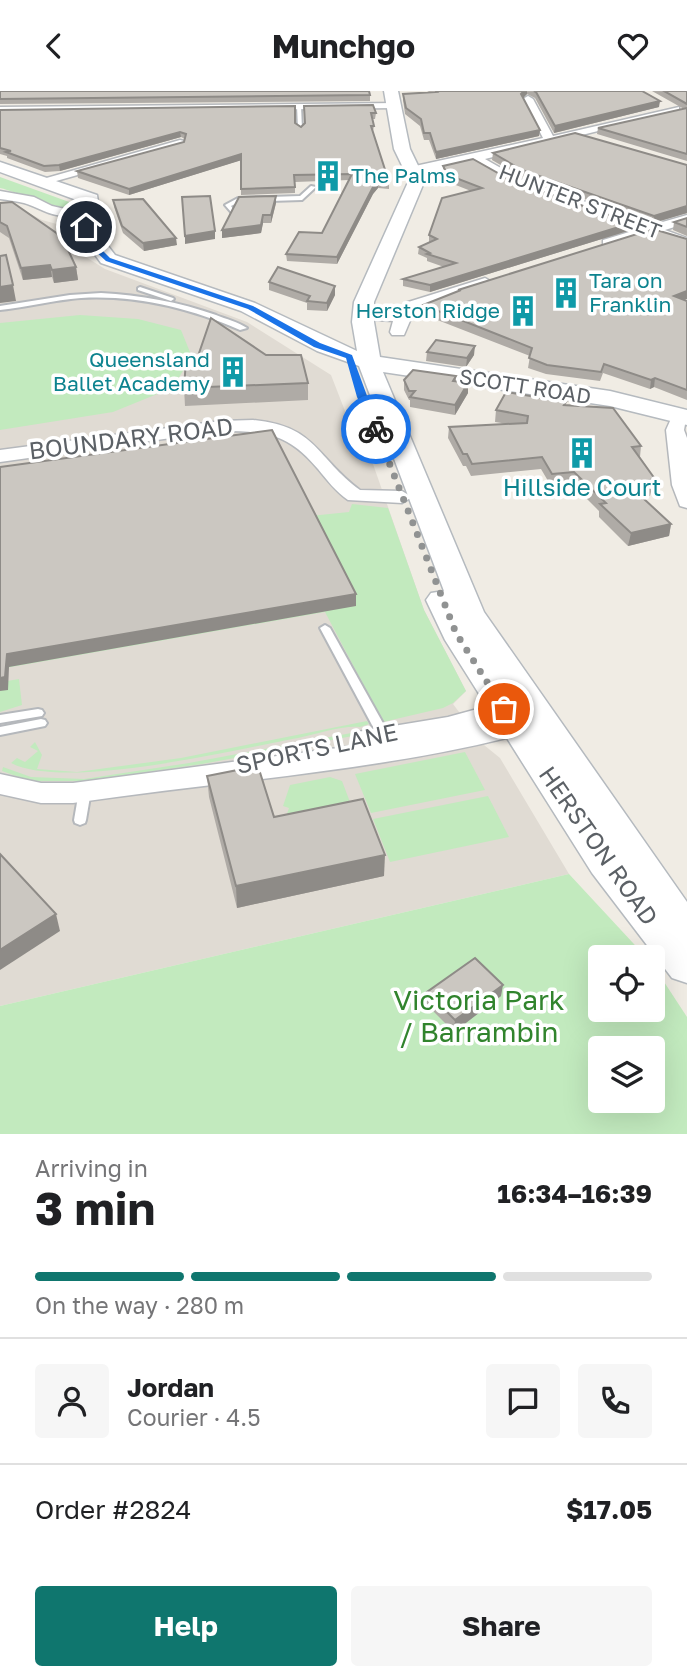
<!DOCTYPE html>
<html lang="en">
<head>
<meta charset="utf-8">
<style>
	:root { --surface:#fff; --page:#f6f6f6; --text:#202124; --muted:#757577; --line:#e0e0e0; --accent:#0f766e }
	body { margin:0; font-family:"Golos Text",sans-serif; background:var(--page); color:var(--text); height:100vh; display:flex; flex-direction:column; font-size:26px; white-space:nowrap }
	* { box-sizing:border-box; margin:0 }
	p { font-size:23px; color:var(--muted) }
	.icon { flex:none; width:38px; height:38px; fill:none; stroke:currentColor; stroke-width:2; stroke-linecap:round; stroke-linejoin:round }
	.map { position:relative; height:1043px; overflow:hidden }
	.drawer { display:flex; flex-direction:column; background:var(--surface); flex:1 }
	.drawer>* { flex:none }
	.buttons { position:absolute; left:588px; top:854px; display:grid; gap:14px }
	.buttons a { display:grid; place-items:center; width:77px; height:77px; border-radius:7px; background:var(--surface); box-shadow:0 7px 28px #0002; font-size:35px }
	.pin { position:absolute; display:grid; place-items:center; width:60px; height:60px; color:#fff; margin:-30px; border:4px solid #fff; border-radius:50%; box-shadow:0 2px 7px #0007 }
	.courier { position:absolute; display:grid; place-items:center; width:70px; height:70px; margin:-35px; border:5px solid #1a73e8; border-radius:50%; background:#fff; color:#222; box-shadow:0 2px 9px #0007 }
	.headline em { font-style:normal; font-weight:700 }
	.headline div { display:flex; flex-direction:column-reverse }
	.headline { display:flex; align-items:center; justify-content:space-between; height:119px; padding:0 35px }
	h1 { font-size:46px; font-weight:700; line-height:52px }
	.bar { display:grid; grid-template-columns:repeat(4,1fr); gap:10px 7px; align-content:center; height:84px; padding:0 35px }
	.bar i { height:9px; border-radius:5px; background:var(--line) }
	.bar .selected { background:var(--accent) }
	.bar p { grid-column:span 4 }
	.line { display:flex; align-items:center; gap:18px; padding:0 35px; border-top:2px solid var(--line) }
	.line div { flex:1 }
	.round { display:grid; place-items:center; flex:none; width:74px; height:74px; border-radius:7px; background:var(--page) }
	.action { display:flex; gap:14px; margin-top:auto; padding:14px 35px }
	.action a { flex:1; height:80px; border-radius:7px; background:var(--accent); color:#fff; font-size:28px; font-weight:700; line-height:80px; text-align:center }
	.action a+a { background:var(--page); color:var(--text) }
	header { display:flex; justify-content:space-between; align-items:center; height:91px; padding:0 35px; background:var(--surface); font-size:32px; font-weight:700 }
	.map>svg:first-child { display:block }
	.education { fill:#e0dbd3 }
	.green { fill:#c2eabe; fill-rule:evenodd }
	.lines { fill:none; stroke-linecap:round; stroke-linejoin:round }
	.lane-casing { stroke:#b5b8bc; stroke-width:4 }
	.street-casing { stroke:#b5b8bc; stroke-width:3 }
	.secondary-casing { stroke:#b5babf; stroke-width:3 }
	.lane { fill:#fff; fill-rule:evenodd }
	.street { fill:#fff; fill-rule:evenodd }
	.secondary { fill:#fff; fill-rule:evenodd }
	.wall { fill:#afaba6 }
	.shaded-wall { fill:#8e8b87 }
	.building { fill:#cbc7c1; stroke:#8e8b87; stroke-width:2 }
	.route { fill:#1a73e8 }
	.done { stroke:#909292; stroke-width:7; stroke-dasharray:0 12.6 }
	.labels { text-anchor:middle; stroke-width:7; stroke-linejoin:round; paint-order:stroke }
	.far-culture-label { font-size:21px; fill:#0d838f; stroke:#fff; text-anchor:start }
	.far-street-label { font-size:21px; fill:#5c6166; stroke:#fff }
	.street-label { font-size:24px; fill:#5c6166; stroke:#fff }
	.culture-label { font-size:24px; fill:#0d838f; stroke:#fff }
	.near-park-label { font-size:28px; fill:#31842d; stroke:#fff }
</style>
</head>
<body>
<header><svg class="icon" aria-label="back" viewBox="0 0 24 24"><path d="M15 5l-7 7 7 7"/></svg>Munchgo<svg class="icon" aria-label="heart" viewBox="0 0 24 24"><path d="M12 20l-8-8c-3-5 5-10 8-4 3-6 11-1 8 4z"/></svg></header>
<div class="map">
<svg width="687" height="1043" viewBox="0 0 687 1043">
	<rect width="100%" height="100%" fill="#f0ece4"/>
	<path class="education" d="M0,114L17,116L42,129L75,138L81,163L105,178L247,231L331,284L359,356L373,373L424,519L466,600L453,613L484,654L500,667L569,783L0,915Z"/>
	<g class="green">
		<path d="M0,86L72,112L71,116C56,119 18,101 0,97Z"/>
		<path d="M80,224L138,228L181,239L192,266L172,297L113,321L0,339V232Z"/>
		<path d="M352,413L388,417L424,519L466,600L453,612L443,617L383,631L325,521L0,578L310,425L349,421Z"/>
		<path d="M19,588L22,614L0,621V600L7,590Z"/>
		<path d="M367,630L369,633L360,636C344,634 316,643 298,647C233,659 66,700 11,672L17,667L25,671L38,660L30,656L35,651L42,664L37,678L77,681L181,667Z"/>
		<path d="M373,638L369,642L202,673L85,690H30L2,680L3,676L31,686L84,688L189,672Z"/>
		<path d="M465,661L485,699L371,722L355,683Z"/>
		<path d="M330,686L342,690L356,727L281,740L289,717L283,715L290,694Z"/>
		<path d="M488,705L509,746L390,771L373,728Z"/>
		<path d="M569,783L646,866H600V919H653V874L687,926V1043H0V915ZM600,957H653V1010H600Z"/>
	</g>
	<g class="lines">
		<defs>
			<g id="lane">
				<path d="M299,14L301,15L302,38L300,39L298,38L297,15Z"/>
				<path d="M311,95L316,96L302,109L239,111L231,115L234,119L231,121L225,114L238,107L300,105Z"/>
				<path d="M140,196L173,207L174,208L171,210L138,199V197Z"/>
				<path d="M101,202C140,204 179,211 216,224C226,228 238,231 247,237L240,239C189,217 137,204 81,207C54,209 27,216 0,219V215L70,204Z"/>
				<path d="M325,534L330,537L384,634L382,637H374L372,634L320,537Z"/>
				<path d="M38,618L42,619L44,622L42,625L0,632V624Z"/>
				<path d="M41,628L45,629L47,632L45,635L0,644V636Z"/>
				<path d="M85,695L89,697L91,700L86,729L85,732L80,734L75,732L74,729L79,700L81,697Z"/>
			</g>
			<g id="street">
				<path d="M528,5L533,8L553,45L679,16V20L485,68L520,88L652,134L687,124V132L665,139L687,147V155L652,143L603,155V149L639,138L512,94L473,71C455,75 422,88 406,77L543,47L523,8Z"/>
				<path d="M398,12L394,17L0,22V16Z"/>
				<path d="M180,49L184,50V54L42,94L36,90Z"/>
				<path d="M0,100L34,106L52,115L74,120C58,132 40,116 24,112C16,110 8,109 0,108Z"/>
				<path d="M485,187L492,191L490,194L415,218L404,244H392L390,241L393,230L376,229L368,224L376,219L398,221L405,212Z"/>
				<path d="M680,320L687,322L684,339L687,347V417L680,415L672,394L666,339L674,321Z"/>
				<path d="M253,329C317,335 316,367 360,399L402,400L412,406L402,412L348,409C336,401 327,389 318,378C288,342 266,340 221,340L0,371V359L221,330Z"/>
				<path d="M521,606L530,608L534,614L530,620L477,635L532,623L541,626L545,632L541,638C390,680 228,689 73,712H41L0,703V683L41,692H73L361,654L353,647L357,641L448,626Z"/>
			</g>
			<path id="secondary" d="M384,0H398L410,58L425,89L374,211V231L380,266L610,300L687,319V334L610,315L383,281L484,521L687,811V892L672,887L592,782L445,549L426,509L431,502L444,500L359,275L317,260L241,220L101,172L79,142L58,130L61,126L85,123L82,111L0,81V71L97,104L99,118L104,125L91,133L115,164L255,212L357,260L352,231L354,211L409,89L394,58Z"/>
		</defs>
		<use href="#lane" class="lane-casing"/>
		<use href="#street" class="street-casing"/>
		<use href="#secondary" class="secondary-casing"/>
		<use href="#lane" class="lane"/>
		<use href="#street" class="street"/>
		<use href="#secondary" class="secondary"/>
	</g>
	<g class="wall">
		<path d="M0,0L370,4V10L0,13Z"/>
		<path d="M427,0H642L659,16L554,42L535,7L527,3L523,7L540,39L539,45L436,68L429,49H424L420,35L405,23L403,9V3L429,1Z"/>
		<path d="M652,0H687V70L597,43L598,37L684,18Z"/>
		<path d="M0,19L295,32L301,36L304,32L376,22L375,28H372L374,35L373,40L389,91V98L378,97L373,103L337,173L287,170L286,163L322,142L349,89L295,91V102L241,104V69L129,104L78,87L77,80L184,51L185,48L181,46L60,80L45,81L7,67V65L0,63Z"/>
		<path d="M493,62L687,74V122L653,132L521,86L492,69Z"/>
		<path d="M443,75L512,90L632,132L631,139L430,201L403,195V188L444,176L427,170V167L418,163L419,156L429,151V144L471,100L448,91L443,81Z"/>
		<path d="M276,105V112L271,132H263L261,142L222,147V139Z"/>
		<path d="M113,109L177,154L144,160L123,142L114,116Z"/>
		<path d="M0,112L76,176L78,189L54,192L52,186L23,189L9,147L0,141Z"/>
		<path d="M687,127V145L673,139L674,131Z"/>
		<path d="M269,191L335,204L327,220L307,219V212L269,199Z"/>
		<path d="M458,199L687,210V309L654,296L650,298L603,282L600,290L546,283L528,277L530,265L422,223L423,214L458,200Z"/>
		<path d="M427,261L474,264L466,276L426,270Z"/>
		<path d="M456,285V290L468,302L455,324L410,316V309H409L404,299V289Z"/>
		<path d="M308,292V309L185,315L184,297Z"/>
		<path d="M566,311L565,314L641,355L640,366L655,388L653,400L651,401L650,405L642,406L671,433L669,445L628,455L599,426V420L572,393L551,395L541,378L471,385L466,375H463L448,347L449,336L508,333L495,331L496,319Z"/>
		<path d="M207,685L274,726L384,785L237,817L209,706Z"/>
		<path d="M427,901L501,905L454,941L426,913Z"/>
	</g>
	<g class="shaded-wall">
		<path d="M524,0H527V3L521,9V3Z"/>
		<path d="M660,10L659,16L554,42L555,35Z"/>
		<path d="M540,39L539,45L436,68V61Z"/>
		<path d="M180,41L181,46L60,80L59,74Z"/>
		<path d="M241,63L242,69L129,104V98Z"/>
		<path d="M378,91V97L373,103L337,173V166L373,96Z"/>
		<path d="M276,105V112L271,132V124Z"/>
		<path d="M687,115V122L653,132L654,125Z"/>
		<path d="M263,124V132L261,142L222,147V139Z"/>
		<path d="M632,132L631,139L430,201V194Z"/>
		<path d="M215,140V148L185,153V145Z"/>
		<path d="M176,147L177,154L144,160L143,152Z"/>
		<path d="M50,174L52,186L23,189L21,177Z"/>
		<path d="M76,176L78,189L54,192L52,179Z"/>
		<path d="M13,194L16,210L0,212V196Z"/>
		<path d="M335,195V204L327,220V212Z"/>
		<path d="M687,200V208L673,213L674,205Z"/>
		<path d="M475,255L474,264L466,276L467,267Z"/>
		<path d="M655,287L654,296L650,298L651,289Z"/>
		<path d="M468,292V302L455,324V314Z"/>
		<path d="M671,433L669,445L628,455L631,442Z"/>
		<path d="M356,503V515L9,576L8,599L0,600V587L7,563Z"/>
		<path d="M385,764L384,785L237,817L236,795Z"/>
		<path d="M56,823L60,840L0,879V859Z"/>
		<path d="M503,894L501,905L454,941L455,929Z"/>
	</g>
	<g class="building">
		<path d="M0,0H369L370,4L0,8Z"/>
		<path d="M436,0H524L521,3L540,39L436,61L430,42H424L421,28L406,17L403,3L437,1Z"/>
		<path d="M534,0H642L660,10L555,35L536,1Z"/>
		<path d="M664,0H687V13Z"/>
		<path d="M373,14L376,22H371L374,35H371L389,91H378L373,96L337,166L286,163L299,141L322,142L352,83L294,84L295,96L241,98V63L129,98L77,80L184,51L186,43L180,41L59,74L44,75L6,61L11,60L0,57V19L295,15V32L301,36L305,32L304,15Z"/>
		<path d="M687,17V63L598,37Z"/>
		<path d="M575,42L687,74V115L654,125L522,79L493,62Z"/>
		<path d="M473,68L512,90L632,132L430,194L403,188L456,172L427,163L430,162L419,156L437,148L429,144L442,107L482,97L448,84L443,75Z"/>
		<path d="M210,105L215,140L185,145L182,106Z"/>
		<path d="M276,105L271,124H263L261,134L222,139L239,106Z"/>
		<path d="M143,108L176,147L143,152L122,135L113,109Z"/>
		<path d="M12,111L62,146L76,176L52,179L50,174L21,177L7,135L0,131V112Z"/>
		<path d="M687,127V136L674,131Z"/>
		<path d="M653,138L687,148V200L674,205L687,210V299L655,287L651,289L604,273L601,281L547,274L529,267L532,257L423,214L461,199H458Z"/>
		<path d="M6,164L13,194L0,196V165Z"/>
		<path d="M278,176L335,195L327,212L307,210L310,205L269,191Z"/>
		<path d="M211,227L266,264H301L308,292L184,297L186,269L197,268Z"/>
		<path d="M436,249L475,255L467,267L427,261Z"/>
		<path d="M413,279L456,285L453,290L468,292L455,314L410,306L415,300H409L404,289Z"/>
		<path d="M506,301L566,311L564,314L613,317L641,355L632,356L655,388L650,389L653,393L630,395L671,433L631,442L600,413L606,412L574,381L552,383L542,366L472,373L467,363H463L449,336L527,332L528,325L496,319Z"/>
		<path d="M272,339L356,503L7,563L5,586L0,587V376Z"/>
		<path d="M258,675L274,726L363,708L385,764L236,795L207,685Z"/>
		<path d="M0,763L56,823L0,859Z"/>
		<path d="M475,867L503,894L455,929L427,901Z"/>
	</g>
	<path class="route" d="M88,135L100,157L110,167L253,215L320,252L352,264L380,340L372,338L357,306L346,267L314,256L248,218L106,170L93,158L83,136Z"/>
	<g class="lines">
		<path class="done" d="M376,338L456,542L504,618"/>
	</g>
	<defs>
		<symbol id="building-bare" viewBox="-9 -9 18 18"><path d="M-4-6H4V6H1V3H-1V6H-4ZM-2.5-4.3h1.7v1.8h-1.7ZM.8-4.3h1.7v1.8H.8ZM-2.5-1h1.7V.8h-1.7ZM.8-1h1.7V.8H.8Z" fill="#0f9aa8" stroke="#fff" stroke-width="2.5" paint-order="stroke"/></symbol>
	</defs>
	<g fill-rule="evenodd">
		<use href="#building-bare" x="306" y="63" width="44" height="44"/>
		<use href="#building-bare" x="544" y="180" width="44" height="44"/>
		<use href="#building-bare" x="501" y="198" width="44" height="44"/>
		<use href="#building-bare" x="211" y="259" width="44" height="44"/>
		<use href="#building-bare" x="560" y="340" width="44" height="44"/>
	</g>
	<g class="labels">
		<g class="far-culture-label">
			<text x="351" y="92">The Palms</text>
			<text x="589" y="197">Tara on<tspan x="589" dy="24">Franklin</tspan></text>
			<text x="500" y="227" text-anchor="end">Herston Ridge</text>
			<text x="210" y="276" text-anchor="end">Queensland<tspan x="210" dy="24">Ballet Academy</tspan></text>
		</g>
		<g class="far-street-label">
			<text transform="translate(580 111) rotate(21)" y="7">HUNTER STREET</text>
			<text transform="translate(525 296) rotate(9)" y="7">SCOTT ROAD</text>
		</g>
		<g class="street-label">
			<text transform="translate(131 348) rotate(-7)" y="8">BOUNDARY ROAD</text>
			<text transform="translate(317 658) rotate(-12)" y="8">SPORTS LANE</text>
			<text transform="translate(598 755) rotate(55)" y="8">HERSTON ROAD</text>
		</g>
		<g class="culture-label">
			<text x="582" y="405">Hillside Court</text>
		</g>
		<g class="near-park-label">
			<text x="479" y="919">Victoria Park<tspan x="479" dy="32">/ Barrambin</tspan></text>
		</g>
	</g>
</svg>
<div class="buttons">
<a><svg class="icon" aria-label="locate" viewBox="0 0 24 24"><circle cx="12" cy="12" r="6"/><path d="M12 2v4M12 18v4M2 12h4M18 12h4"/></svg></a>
<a><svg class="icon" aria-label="layers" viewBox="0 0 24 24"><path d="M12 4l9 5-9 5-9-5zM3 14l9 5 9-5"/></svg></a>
</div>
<div class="pin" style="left:504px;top:618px;background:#ea580c"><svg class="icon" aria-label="bag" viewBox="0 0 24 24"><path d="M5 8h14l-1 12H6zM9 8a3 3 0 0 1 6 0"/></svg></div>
<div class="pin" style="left:86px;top:136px;background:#1f2937"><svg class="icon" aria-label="home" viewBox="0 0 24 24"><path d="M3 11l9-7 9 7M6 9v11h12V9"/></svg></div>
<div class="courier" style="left:376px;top:338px"><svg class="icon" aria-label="bike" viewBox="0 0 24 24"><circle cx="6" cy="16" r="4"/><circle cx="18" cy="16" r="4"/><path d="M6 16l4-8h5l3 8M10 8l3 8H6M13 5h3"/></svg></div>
</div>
<section class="drawer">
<div class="headline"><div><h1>3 min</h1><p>Arriving in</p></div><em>16:34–16:39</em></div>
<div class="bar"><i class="selected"></i><i class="selected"></i><i class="selected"></i><i></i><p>On the way · 280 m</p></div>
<div class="line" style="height:126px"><a class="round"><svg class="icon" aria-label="person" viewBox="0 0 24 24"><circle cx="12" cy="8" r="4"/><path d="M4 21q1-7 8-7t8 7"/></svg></a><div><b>Jordan</b><p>Courier · 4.5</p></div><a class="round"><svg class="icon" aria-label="chat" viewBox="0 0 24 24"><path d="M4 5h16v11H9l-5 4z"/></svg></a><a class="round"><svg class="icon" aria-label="phone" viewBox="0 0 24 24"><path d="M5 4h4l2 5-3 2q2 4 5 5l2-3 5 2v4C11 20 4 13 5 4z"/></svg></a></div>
<div class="line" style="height:91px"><div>Order #2824</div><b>$17.05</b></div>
<div class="action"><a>Help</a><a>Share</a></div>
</section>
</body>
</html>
